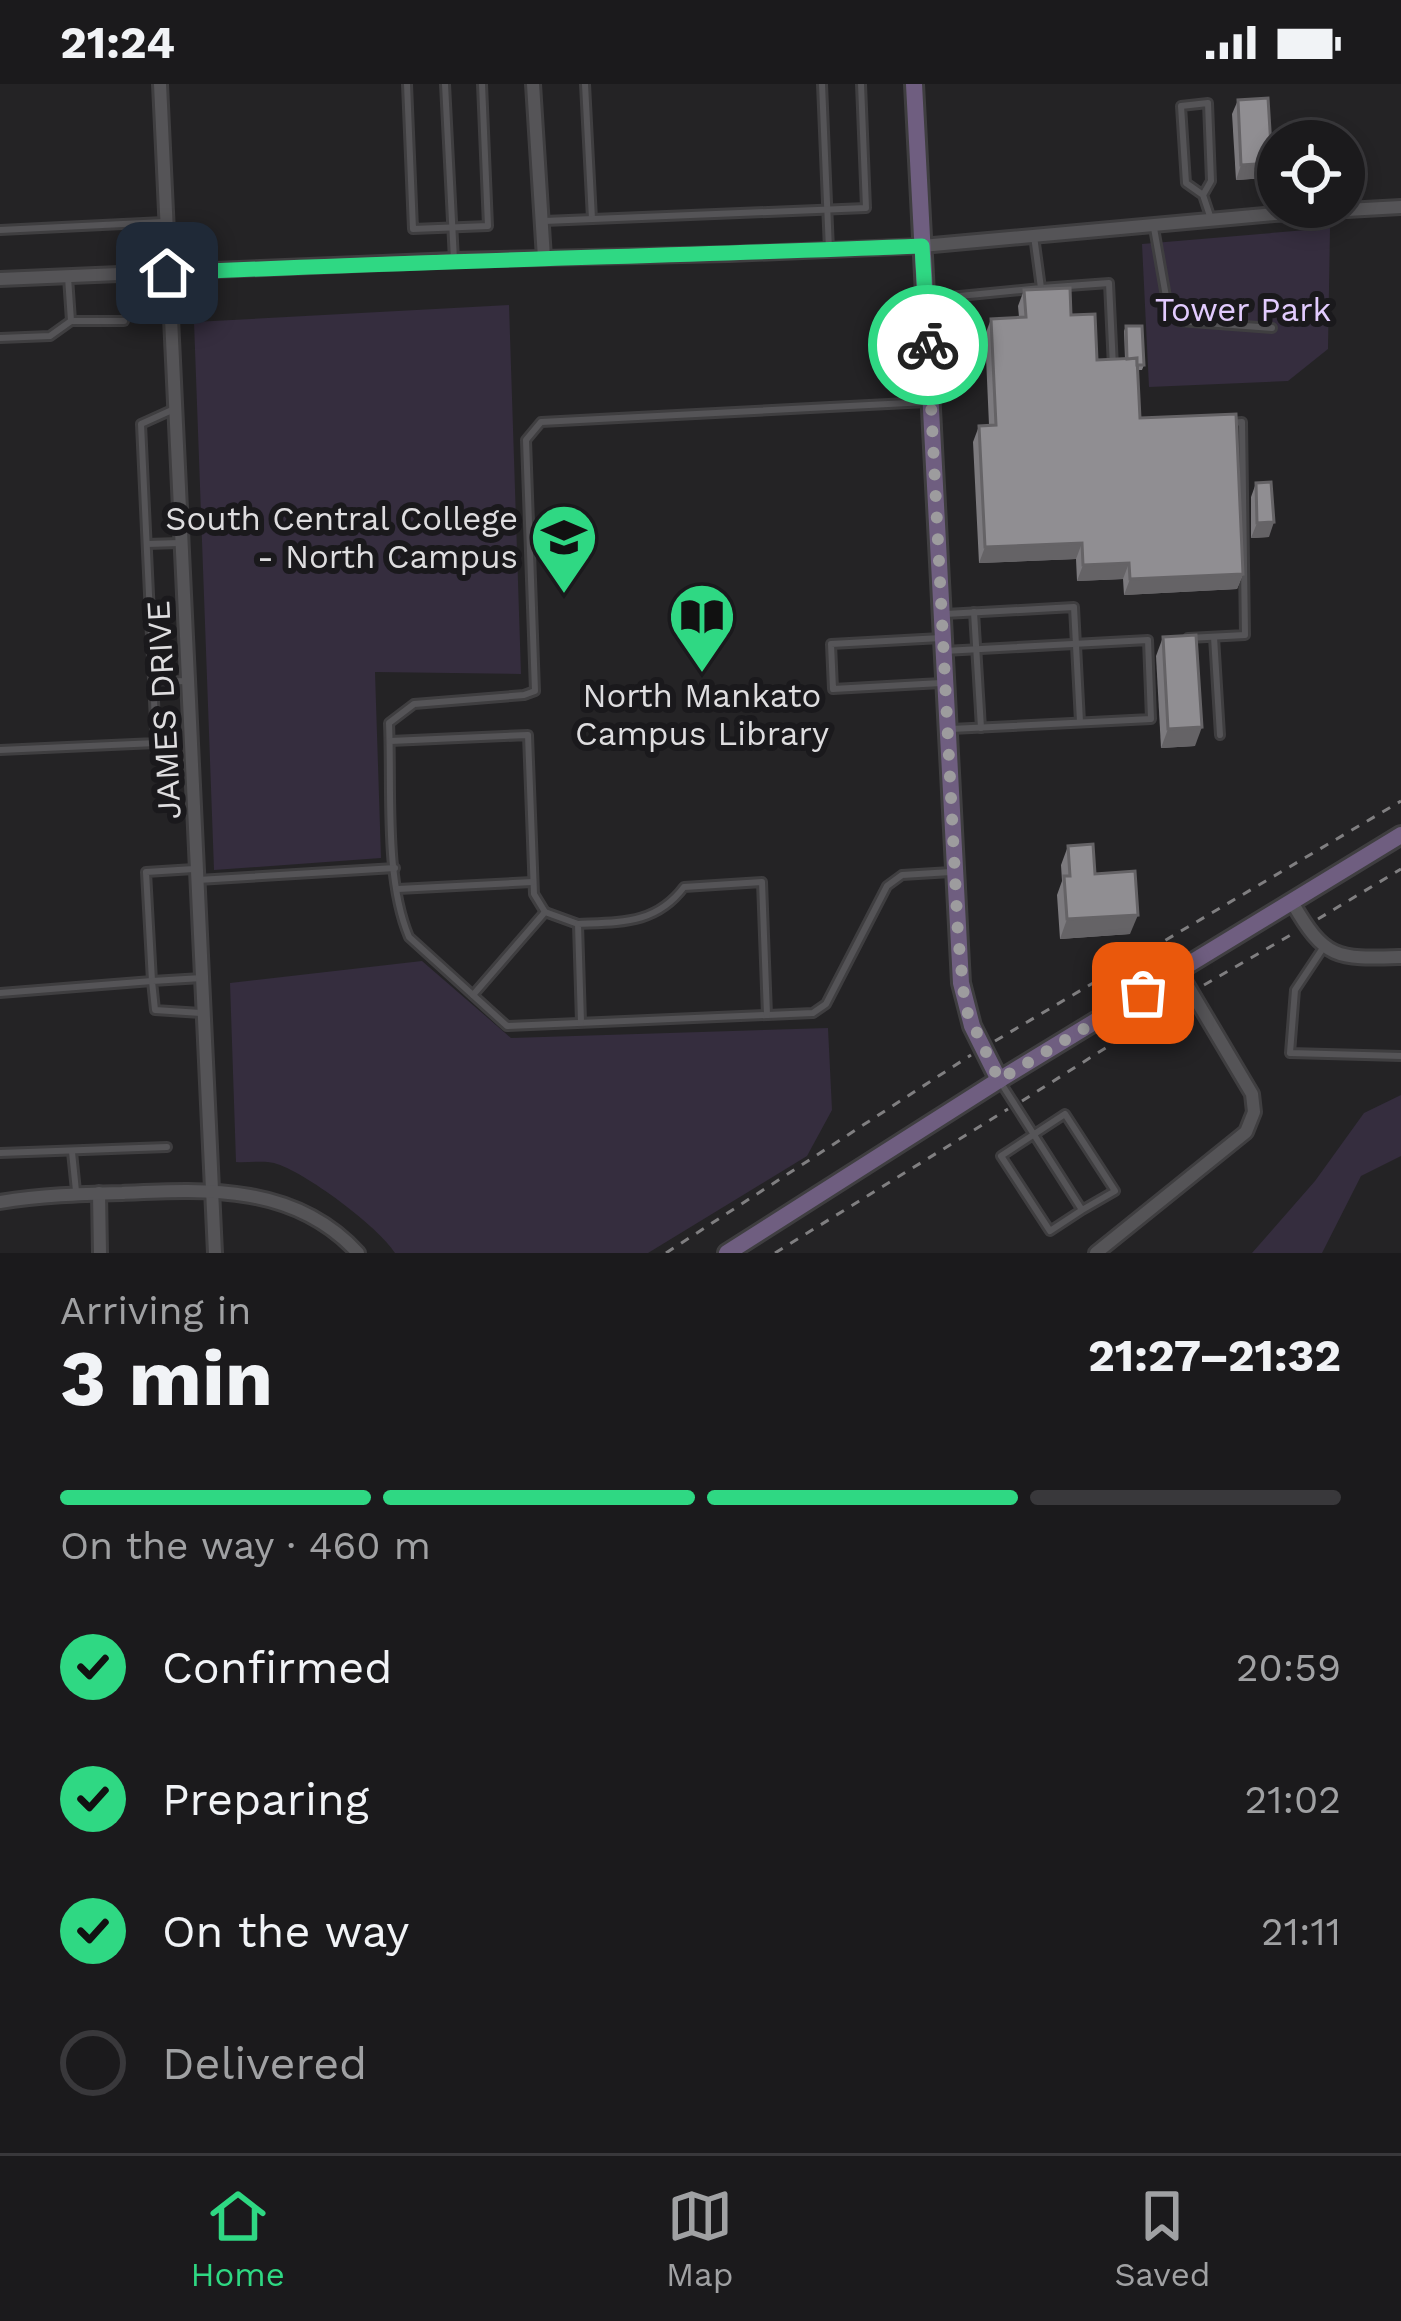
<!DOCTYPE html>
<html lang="en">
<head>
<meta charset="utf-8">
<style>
	:root { --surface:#1b1a1c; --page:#242325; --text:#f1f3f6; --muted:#a0a1a3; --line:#39383b; --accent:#2fd883 }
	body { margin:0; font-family:"Work Sans",sans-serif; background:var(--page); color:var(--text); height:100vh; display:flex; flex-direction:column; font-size:45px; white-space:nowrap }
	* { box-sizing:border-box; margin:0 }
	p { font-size:39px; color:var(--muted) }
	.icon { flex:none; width:66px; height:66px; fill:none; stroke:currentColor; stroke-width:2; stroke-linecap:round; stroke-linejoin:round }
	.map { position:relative; height:1169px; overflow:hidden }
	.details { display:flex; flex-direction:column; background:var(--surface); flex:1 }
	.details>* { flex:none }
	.controls { position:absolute; left:1257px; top:36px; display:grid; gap:24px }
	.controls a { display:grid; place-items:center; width:108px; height:108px; border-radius:50%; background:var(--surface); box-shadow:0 6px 18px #0003,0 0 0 3px var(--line); font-size:60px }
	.pin { position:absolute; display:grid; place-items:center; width:102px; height:102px; color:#fff; margin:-51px; border-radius:24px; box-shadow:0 6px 18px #0006 }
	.courier { position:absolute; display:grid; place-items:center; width:120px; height:120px; margin:-60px; border:9px solid #2fd883; border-radius:50%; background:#fff; color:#222; box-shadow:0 3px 15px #0007 }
	.overview em { font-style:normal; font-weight:700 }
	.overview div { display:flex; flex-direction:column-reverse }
	.overview { display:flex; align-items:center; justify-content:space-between; height:204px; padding:0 60px }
	h1 { font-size:78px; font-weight:700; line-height:90px }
	.bar { display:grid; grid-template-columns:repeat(4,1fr); gap:18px 12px; align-content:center; height:144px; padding:0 60px }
	.bar i { height:15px; border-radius:9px; background:var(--line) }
	.bar .current { background:var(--accent) }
	.bar p { grid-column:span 4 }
	ol { padding:0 60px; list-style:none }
	li { display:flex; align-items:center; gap:36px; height:132px }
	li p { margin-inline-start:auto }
	li .icon { padding:12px; border-radius:50%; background:var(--accent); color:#111; stroke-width:4 }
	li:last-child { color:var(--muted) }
	li i { width:66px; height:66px; border:6px solid var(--line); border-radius:50% }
	.status { display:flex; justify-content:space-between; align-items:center; height:84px; padding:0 60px; background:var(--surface); direction:ltr }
	.status svg { height:33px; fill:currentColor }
	.tabs { display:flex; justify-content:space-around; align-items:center; height:168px; border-top:3px solid var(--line); background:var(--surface); font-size:33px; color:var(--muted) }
	.tabs a { display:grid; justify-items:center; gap:6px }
	.tabs .current { color:var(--accent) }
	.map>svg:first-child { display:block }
	.green { fill:#352d3e }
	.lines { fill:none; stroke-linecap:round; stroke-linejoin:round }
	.lane-casing { stroke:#3f3e40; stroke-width:12 }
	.street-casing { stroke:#3f3e40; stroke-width:18 }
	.secondary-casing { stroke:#3f3e40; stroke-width:22 }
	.path { stroke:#807f81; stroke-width:3; stroke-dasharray:9 9; stroke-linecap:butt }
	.lane { stroke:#555457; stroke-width:6 }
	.street { stroke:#555457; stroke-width:12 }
	.secondary { stroke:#6f5e80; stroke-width:16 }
	.wall { fill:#7c7a7e }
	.shaded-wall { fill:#656366 }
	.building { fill:#908e92; stroke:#656366; stroke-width:3 }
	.done { stroke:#9d9c9e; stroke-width:12; stroke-dasharray:0 21.6 }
	.route { stroke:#2fd883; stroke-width:15 }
	.labels { text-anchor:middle; stroke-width:12; stroke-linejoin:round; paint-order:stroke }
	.park-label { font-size:33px; fill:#e2cbfe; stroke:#1a191c }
	.poi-label { font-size:33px; fill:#dedddf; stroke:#1a191c; text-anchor:end }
	.street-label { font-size:33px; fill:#dedddf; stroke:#1a191c }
</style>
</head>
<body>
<div class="status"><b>21:24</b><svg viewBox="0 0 49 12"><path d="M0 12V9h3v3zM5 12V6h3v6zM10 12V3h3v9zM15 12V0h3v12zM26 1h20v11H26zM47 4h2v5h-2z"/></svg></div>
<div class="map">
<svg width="1401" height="1169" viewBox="0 0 1401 1169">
	<rect width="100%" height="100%" fill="#242325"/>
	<g class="green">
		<path d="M1330,144L1328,265L1288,297L1149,303L1142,160Z"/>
		<path d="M509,221L521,590L375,588L381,774L214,786L194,238Z"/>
		<path d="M422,877L511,954L828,944L832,1026L807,1072L648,1169H395C379,1143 304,1087 274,1079C263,1076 247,1079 236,1078L230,899Z"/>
		<path d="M1401,1011V1072L1361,1092L1322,1169H1252L1315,1097L1364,1029Z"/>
	</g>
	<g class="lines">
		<defs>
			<g id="lane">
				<path d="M407,0L413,145L488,142L482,0"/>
				<path d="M445,0L454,176"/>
				<path d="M585,0L592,135"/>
				<path d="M822,0L829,166"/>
				<path d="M1203,111L1211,97L1208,19L1181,22L1186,99L1203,111L1210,132"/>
				<path d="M544,137L866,124L861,0"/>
				<path d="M1154,144L1168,224L1179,237L1272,244"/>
				<path d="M0,146L164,138"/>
				<path d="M1041,204L1109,199L1113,283"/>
				<path d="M929,215L1041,204L1034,152"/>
				<path d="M71,237H124"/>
				<path d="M0,254L50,252L71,237L68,193"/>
				<path d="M927,318L541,338L526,356L535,607L524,611L414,620L389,639C392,703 384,794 409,853L507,942L813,929L826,920L887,802L902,791L951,788"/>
				<path d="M147,460L179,459"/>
				<path d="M974,528L981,644"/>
				<path d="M945,530L1074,523L1080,638"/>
				<path d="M1214,553L1220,651"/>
				<path d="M941,554L831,560L833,605L941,599"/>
				<path d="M1188,554L1245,551L1242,338L1231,339"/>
				<path d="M944,567L1148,556L1151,635L951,645"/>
				<path d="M154,598L186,597"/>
				<path d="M390,657L528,651L534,810L545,828"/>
				<path d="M0,666L156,659L141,340L172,326"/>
				<path d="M198,796L395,784"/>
				<path d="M398,805L532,798"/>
				<path d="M1323,864L1295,906L1290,969L1401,972"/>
				<path d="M0,909L152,897L146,788L194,785"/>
				<path d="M473,911L545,828L578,840"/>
				<path d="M201,929L155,926L152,897L202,894"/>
				<path d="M581,938L578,840C622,838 656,840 684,803L762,798L767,931"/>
				<path d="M1001,999L1082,1126L1115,1107L1065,1030L1001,1072L1050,1147L1082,1126"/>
				<path d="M72,1068L76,1107"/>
				<path d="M0,1069L167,1063"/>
			</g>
			<g id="street">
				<path d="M160,0L215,1169"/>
				<path d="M533,0L544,174"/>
				<path d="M0,195L454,176L729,170L922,162L1274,130L1401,123"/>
				<path d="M1292,818C1325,876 1337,875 1401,873"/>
				<path d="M99,1109L100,1169"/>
				<path d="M0,1118C40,1111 81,1110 122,1109C207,1105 295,1100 358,1169"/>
				<path d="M1096,1169L1246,1048L1254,1028L1252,1010L1179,887"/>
			</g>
			<g id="secondary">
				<path d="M914,0L961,899L972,942L999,996"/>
				<path d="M727,1169L999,996L1401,751"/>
			</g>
		</defs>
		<use href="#lane" class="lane-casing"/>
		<use href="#street" class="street-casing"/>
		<use href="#secondary" class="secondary-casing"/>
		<g class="path">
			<path d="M1318,835L1401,785"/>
			<path d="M1204,901L1294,849"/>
			<path d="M995,957L1401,717"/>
			<path d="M1022,1017L1181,916"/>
			<path d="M666,1169L971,971"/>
			<path d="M775,1169L1008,1025"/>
		</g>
		<use href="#lane" class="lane"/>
		<use href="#street" class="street"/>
		<use href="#secondary" class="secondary"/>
	</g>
	<g class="wall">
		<path d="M1238,16L1272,79L1266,94L1236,96L1232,30Z"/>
		<path d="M1024,206L1071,231L1097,276L1125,275L1124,247L1126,242L1144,281L1142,286H1138L1140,334L1243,490L1237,505L1124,511L1123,495L1077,497L1076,475L979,479L973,358L979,342L989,341L985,251L991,235L1019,233L1018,222Z"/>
		<path d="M1256,399L1269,453L1251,454V413Z"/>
		<path d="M1163,553L1195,662L1161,664L1156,572Z"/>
		<path d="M1068,762L1095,790L1130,850L1060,855L1057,811L1062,797L1061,781Z"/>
	</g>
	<g class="shaded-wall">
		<path d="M1272,79L1266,94L1236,96L1241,81Z"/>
		<path d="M1274,438L1269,453L1251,454L1257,439Z"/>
		<path d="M1082,459L1076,475L979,479L985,463Z"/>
		<path d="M1129,479L1123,495L1077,497L1083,481Z"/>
		<path d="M1243,490L1237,505L1124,511L1130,495Z"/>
		<path d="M1202,643L1195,662L1161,664L1168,645Z"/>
		<path d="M1138,831L1130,850L1060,855L1067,835Z"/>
	</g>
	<g class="building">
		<path d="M1268,14L1272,79L1241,81L1238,16Z"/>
		<path d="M1070,204L1071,231L1095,230L1097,276L1137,274L1140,334L1236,330L1243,490L1130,495L1129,479L1083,481L1082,459L985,463L979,342L996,341L991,235L1026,233L1024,206Z"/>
		<path d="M1126,242H1142L1144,281H1137V274L1127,275Z"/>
		<path d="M1271,398L1274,438L1257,439L1256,399Z"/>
		<path d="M1196,551L1202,643L1168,645L1163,553Z"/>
		<path d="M1093,760L1095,790L1135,787L1138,831L1067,835L1064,792H1070L1068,762Z"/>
	</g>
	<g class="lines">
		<path class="done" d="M928,261L958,851L965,923L999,996L1143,909"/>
		<path class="route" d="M167,189C419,177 671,172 922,162L928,261"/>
	</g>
	<defs>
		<symbol id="university-pin" viewBox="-11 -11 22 30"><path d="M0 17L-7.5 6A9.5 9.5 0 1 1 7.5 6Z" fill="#2fd883" stroke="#1a191c"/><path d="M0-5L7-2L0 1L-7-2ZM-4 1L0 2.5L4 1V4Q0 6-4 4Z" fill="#111"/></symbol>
		<symbol id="library-pin" viewBox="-11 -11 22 30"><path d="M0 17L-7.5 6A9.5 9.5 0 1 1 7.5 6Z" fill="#2fd883" stroke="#1a191c"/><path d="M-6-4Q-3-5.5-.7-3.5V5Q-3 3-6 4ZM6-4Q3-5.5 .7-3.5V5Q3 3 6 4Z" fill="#111"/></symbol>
	</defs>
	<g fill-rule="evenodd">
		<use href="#university-pin" x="526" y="415" width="76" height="104"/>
		<use href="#library-pin" x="664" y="494" width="76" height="104"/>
	</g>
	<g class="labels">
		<g class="park-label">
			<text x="1243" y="237">Tower Park</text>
		</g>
		<g class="poi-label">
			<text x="518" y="446">South Central College<tspan x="518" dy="38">- North Campus</tspan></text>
			<text x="702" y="623" text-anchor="middle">North Mankato<tspan x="702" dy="38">Campus Library</tspan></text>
		</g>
		<g class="street-label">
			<text transform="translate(163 626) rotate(-93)" y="12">JAMES DRIVE</text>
		</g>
	</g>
</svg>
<div class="controls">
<a><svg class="icon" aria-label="locate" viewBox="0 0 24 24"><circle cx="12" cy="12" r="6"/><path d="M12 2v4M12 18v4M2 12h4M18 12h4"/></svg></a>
</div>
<div class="pin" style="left:1143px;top:909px;background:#ea580c"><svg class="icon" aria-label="bag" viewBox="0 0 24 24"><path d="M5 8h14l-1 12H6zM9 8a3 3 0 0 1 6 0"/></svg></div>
<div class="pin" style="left:167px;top:189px;background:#1f2937"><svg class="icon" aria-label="home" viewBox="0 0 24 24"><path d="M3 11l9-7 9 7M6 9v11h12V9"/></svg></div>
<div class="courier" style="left:928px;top:261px"><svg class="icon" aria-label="bike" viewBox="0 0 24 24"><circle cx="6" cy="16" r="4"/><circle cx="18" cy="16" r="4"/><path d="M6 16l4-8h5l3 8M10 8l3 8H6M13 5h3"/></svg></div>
</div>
<section class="details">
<div class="overview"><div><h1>3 min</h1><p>Arriving in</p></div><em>21:27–21:32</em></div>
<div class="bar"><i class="current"></i><i class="current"></i><i class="current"></i><i></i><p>On the way · 460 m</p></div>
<ol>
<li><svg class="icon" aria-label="check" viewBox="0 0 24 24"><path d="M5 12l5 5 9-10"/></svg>Confirmed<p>20:59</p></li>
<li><svg class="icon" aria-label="check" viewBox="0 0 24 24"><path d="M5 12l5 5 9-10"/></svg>Preparing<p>21:02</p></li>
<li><svg class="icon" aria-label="check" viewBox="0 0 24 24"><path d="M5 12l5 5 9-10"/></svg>On the way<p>21:11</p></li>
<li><i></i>Delivered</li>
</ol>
</section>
<nav class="tabs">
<a class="current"><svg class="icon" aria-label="home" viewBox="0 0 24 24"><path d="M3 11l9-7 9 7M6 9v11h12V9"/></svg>Home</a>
<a><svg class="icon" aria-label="map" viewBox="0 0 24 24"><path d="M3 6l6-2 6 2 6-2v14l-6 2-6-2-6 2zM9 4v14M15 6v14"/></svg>Map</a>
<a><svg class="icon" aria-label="saved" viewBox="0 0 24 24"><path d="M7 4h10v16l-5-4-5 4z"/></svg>Saved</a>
</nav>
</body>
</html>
